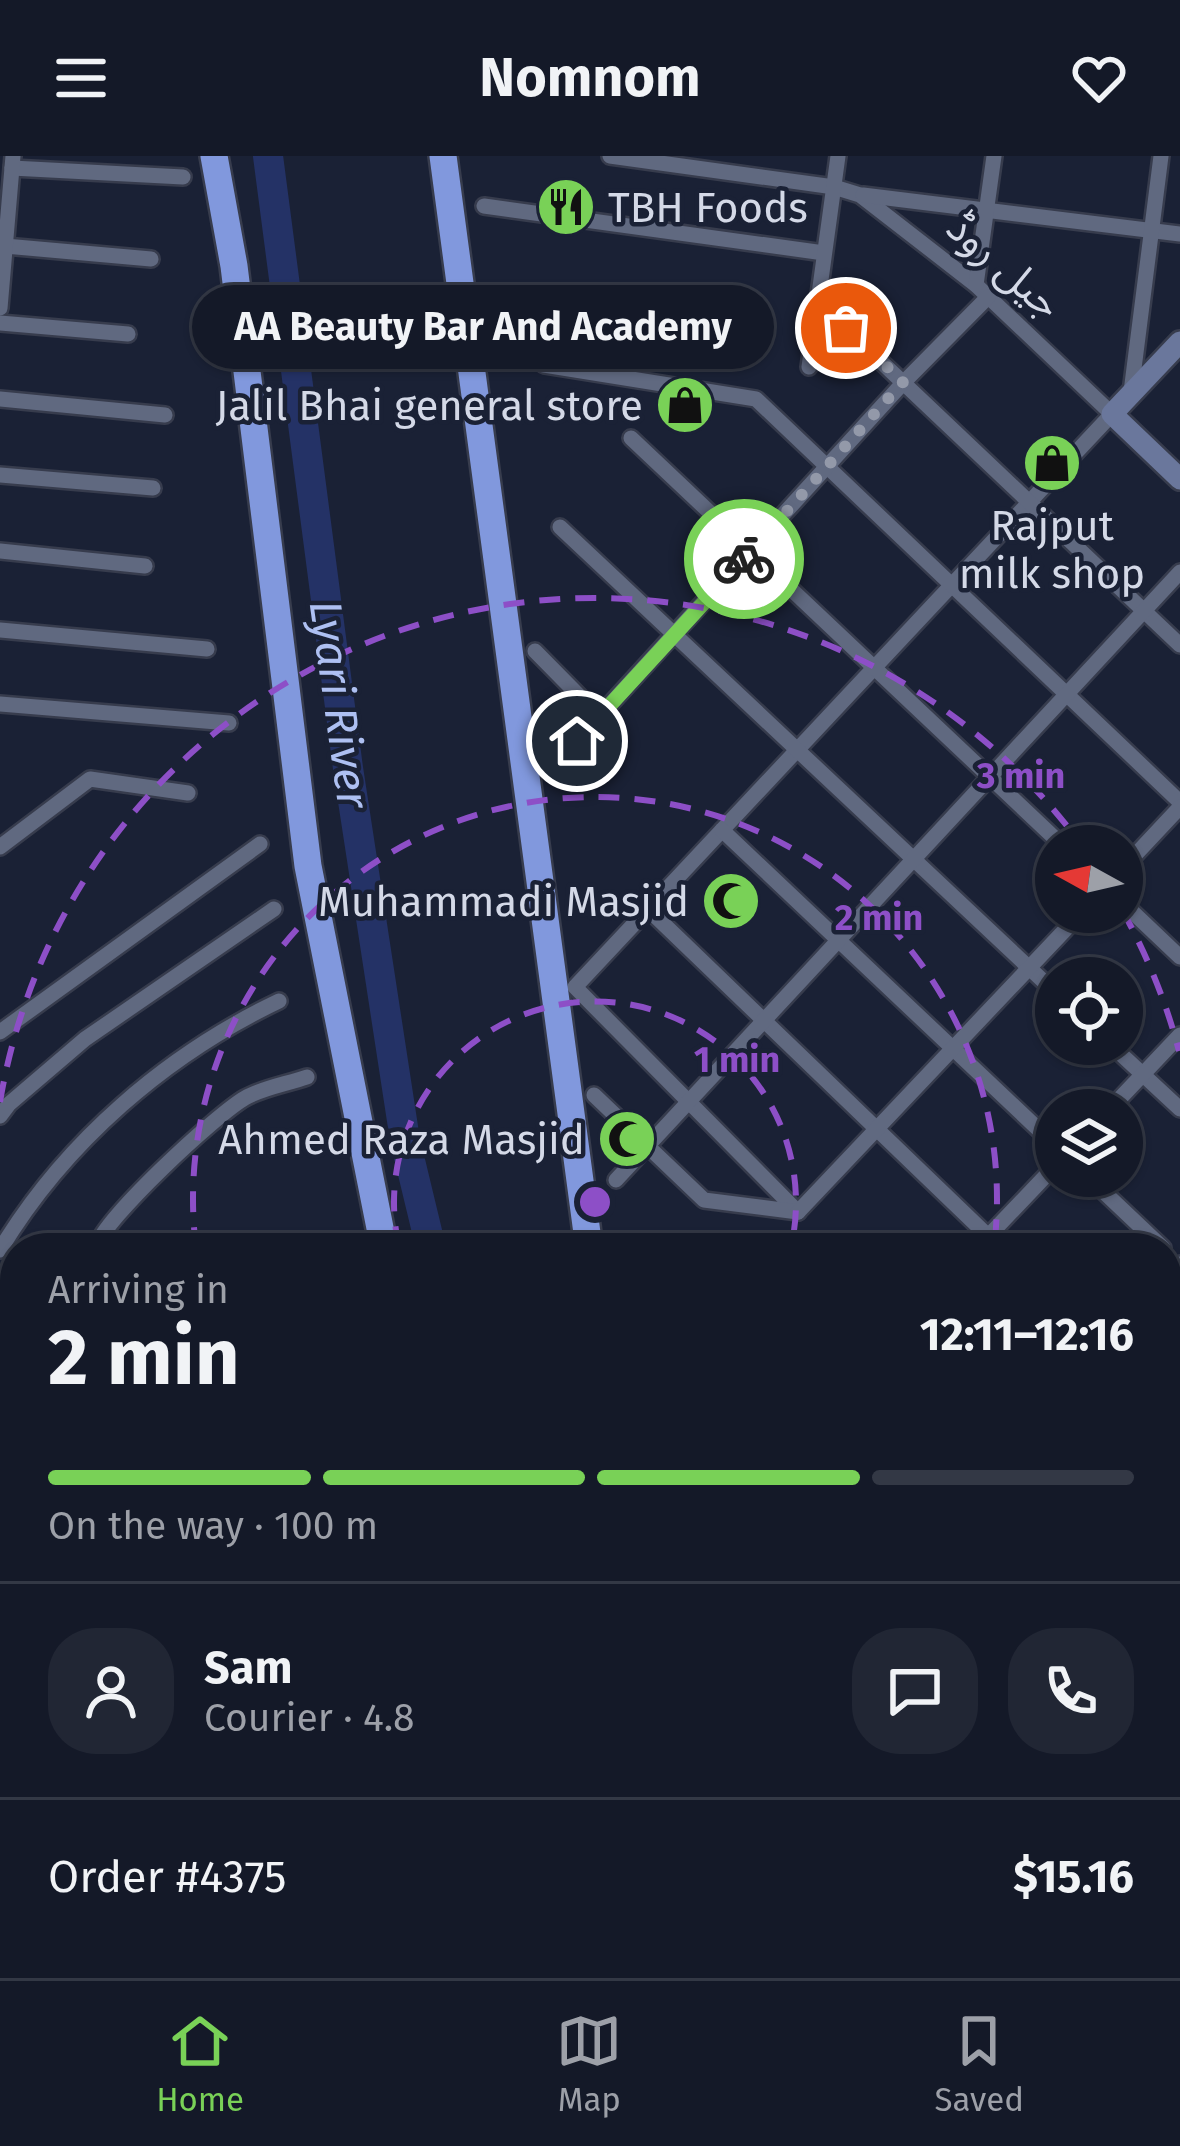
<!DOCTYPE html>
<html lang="en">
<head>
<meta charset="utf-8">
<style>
	:root { --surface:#141928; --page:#212634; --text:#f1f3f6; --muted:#9da0a8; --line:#333845; --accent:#79d157 }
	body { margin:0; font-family:"Fira Sans","Noto Sans Arabic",sans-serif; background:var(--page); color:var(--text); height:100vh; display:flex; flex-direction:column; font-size:45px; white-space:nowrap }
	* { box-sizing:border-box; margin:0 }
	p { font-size:39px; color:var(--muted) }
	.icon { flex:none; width:66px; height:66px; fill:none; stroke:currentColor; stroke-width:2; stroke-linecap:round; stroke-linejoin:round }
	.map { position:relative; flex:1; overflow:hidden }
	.drawer { position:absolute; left:0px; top:1077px; width:1182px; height:747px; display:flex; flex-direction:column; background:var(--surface); border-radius:48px 48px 0 0; box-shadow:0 3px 9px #0004,0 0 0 3px var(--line) }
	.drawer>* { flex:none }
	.needle { width:78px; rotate:278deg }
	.tools { position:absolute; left:1035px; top:669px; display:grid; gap:24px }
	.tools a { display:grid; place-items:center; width:108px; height:108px; border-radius:50%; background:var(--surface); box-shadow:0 3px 9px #0004,0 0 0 3px var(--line); font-size:60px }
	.pin { position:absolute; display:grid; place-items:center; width:102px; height:102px; color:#fff; margin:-51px; border:6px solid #fff; border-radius:50%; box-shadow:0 3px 12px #0007 }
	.courier { position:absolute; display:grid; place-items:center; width:120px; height:120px; margin:-60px; border:9px solid #79d157; border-radius:50%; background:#fff; color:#222; box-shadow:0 3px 15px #0007 }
	.bubble { position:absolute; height:84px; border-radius:42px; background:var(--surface); box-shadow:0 3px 9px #0004,0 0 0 3px var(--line); font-size:39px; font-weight:700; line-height:84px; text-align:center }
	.headline em { font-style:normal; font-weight:700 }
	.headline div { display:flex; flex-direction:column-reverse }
	.headline { display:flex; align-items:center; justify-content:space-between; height:204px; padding:0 48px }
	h1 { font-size:78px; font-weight:700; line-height:90px }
	.bar { display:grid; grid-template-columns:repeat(4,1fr); gap:18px 12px; align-content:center; height:144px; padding:0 48px }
	.bar i { height:15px; border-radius:9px; background:var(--line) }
	.bar .active { background:var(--accent) }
	.bar p { grid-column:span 4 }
	.line { display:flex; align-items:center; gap:30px; padding:0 48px; border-top:3px solid var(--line) }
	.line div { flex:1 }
	.round { display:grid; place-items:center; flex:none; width:126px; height:126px; border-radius:48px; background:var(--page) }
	header { display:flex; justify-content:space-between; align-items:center; height:156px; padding:0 48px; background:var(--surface); font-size:54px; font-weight:700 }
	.tab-bar { display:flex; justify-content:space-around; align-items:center; height:168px; border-top:3px solid var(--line); background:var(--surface); font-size:33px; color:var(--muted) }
	.tab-bar a { display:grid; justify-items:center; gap:6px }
	.tab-bar .active { color:var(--accent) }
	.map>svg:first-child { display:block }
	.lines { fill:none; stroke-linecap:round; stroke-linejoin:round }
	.river { stroke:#243266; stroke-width:30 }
	.street-casing { stroke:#373c4d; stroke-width:20 }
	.secondary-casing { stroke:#373c4d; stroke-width:26 }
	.highway-casing { stroke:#373c4d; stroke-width:32 }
	.street { stroke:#606980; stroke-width:15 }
	.secondary { stroke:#6a779c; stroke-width:21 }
	.highway { stroke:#8198dd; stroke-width:27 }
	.done { stroke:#9399a9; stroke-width:12; stroke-dasharray:0 21.6 }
	.route { stroke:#79d157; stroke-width:15 }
	.ring { fill:none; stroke:#8d4fc7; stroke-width:6; stroke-dasharray:21 15 }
	.labels { text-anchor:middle; stroke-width:9; stroke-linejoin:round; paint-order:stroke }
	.poi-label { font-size:42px; fill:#d4d9e7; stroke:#1a2135; text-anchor:end }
	.street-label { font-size:42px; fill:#d4d9e7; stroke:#1a2135 }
	.water-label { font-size:45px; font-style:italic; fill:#aec0f2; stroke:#1a2135 }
	.centre { fill:#8d4fc7; stroke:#1a2135; stroke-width:6 }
	.ring-label { font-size:36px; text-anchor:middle; font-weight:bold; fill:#8d4fc7; stroke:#1a2135; stroke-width:9; stroke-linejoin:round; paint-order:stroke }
</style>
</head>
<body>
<header><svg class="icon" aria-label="menu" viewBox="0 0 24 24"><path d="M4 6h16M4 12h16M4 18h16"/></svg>Nomnom<svg class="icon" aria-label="heart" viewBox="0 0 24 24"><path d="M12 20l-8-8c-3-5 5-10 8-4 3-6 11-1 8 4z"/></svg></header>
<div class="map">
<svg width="1180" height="1822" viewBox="0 0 1180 1822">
	<rect width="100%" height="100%" fill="#1a2135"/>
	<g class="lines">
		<g class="river">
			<path d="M268,0L348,612L405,984L431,1092"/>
			<path d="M653,1809L658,1822"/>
		</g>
		<defs>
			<g id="street">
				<path d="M610,0L834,31L860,39L976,129L1112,258L575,831L798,1056"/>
				<path d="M12,12L183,21"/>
				<path d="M863,39L1180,78"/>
				<path d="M484,50L824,97"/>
				<path d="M5,90L151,103"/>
				<path d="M976,129L994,0"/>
				<path d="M818,146L1180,489"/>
				<path d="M0,152L13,0"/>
				<path d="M0,167L128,178"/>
				<path d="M544,209L756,243L1180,646"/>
				<path d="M809,211L838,0"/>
				<path d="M1131,236L1161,0"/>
				<path d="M0,243L165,259"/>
				<path d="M631,282L1063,690"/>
				<path d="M0,319L153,332"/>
				<path d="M560,371L1056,837"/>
				<path d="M0,395L145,410"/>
				<path d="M0,474L207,493"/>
				<path d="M535,495L599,560"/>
				<path d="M0,548L229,567"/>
				<path d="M554,610L903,227L988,141"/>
				<path d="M722,674L1056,990"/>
				<path d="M0,691L90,623L188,637"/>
				<path d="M1122,713L1180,651"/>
				<path d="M1122,746L1180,801"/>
				<path d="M648,753L988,1080"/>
				<path d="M0,876L260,688"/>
				<path d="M1110,888L1180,953"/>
				<path d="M594,939L704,1044L798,1056"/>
				<path d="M1109,954L1180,879"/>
				<path d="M0,960L9,948L85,883L274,753"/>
				<path d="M1087,1020L1163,1092"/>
				<path d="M616,1024L1180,416"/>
				<path d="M798,1056L1082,756"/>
				<path d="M96,1092C102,1064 217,958 245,942C262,932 287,928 307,921"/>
				<path d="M977,1092L1056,1009"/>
				<path d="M0,1094C65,986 166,899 279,845"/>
				<path d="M1167,1121L1180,1108"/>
				<path d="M0,1216L15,1220"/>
				<path d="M1167,1256L1180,1261"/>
				<path d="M0,1293L15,1297"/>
				<path d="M0,1369L15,1373"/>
				<path d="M0,1455L15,1458"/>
				<path d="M0,1524L1,1525"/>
				<path d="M0,1573L15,1577"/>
				<path d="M1167,1615L1180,1616"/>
				<path d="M0,1645L15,1649"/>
				<path d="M1167,1689L1180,1690"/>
				<path d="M0,1761L15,1694"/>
				<path d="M17,1809L68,1822"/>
				<path d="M323,1809L374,1822"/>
				<path d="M842,1809L848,1822"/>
				<path d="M985,1809L1180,1820"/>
			</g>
			<path id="secondary" d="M1180,186L1112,258L1180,323"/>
			<g id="highway">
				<path d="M214,0L234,110L308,710L384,1092"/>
				<path d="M443,0L589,1092"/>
				<path d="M619,1809L624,1822"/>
				<path d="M803,1809L808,1822"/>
			</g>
		</defs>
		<use href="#street" class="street-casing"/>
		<use href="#secondary" class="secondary-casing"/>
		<use href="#highway" class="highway-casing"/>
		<use href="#street" class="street"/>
		<use href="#secondary" class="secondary"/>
		<use href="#highway" class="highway"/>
	</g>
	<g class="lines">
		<path class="done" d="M744,403L903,226L846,172"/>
		<path class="route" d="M577,585L744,403"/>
	</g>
	<g class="ring">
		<path d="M399 1091A201 201 0 1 1 791 1091"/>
		<path d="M196 1092A402 402 0 1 1 994 1092"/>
		<path d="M1179 1197A603 603 0 0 1 1168 1232M14 1207A603 603 0 0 1 0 1146M0 946A603 603 0 0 1 1080 687M1122 754A603 603 0 0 1 1179 895"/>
	</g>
	<defs>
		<symbol id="restaurant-disc" viewBox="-11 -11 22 22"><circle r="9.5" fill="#79d157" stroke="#1a2135"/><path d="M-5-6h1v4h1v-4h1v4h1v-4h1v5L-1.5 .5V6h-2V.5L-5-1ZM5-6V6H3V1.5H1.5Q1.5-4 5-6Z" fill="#111"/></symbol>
		<symbol id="shop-disc" viewBox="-11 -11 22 22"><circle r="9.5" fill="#79d157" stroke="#1a2135"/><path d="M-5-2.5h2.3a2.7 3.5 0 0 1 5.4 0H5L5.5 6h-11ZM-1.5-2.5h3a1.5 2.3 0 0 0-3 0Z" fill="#111"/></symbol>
		<symbol id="mosque-disc" viewBox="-11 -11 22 22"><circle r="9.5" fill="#79d157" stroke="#1a2135"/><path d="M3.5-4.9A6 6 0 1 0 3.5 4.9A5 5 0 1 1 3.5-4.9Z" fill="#111"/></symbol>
	</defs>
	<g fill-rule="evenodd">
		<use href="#restaurant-disc" x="533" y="18" width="66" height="66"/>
		<use href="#shop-disc" x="652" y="216" width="66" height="66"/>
		<use href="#shop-disc" x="1019" y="274" width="66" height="66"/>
		<use href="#mosque-disc" x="698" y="712" width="66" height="66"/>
		<use href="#mosque-disc" x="594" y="950" width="66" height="66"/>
	</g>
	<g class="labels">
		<g class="poi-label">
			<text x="608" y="66" text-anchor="start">TBH Foods</text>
			<text x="643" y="264">Jalil Bhai general store</text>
			<text x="1052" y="384" text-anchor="middle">Rajput<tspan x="1052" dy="48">milk shop</tspan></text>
			<text x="689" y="760">Muhammadi Masjid</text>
			<text x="585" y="998">Ahmed Raza Masjid</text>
		</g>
		<g class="street-label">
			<text transform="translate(1005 109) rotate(41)" y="15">جیل روڈ</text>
		</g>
		<g class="water-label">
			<text transform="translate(340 548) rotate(82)" y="16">Lyari River</text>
		</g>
	</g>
	<circle cx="595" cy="1046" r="18" class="centre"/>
	<g class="ring-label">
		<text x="1021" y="632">3 min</text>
		<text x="879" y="774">2 min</text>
		<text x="737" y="916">1 min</text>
	</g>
</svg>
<div class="tools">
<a><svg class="needle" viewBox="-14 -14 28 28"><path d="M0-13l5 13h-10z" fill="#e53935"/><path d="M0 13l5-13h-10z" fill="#9da0a8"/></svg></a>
<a><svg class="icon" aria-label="locate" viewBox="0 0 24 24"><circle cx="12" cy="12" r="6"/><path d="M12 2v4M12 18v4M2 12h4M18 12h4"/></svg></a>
<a><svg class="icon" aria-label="layers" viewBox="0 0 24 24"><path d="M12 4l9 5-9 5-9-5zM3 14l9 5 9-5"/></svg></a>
</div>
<div class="pin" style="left:846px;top:172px;background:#ea580c"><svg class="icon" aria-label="bag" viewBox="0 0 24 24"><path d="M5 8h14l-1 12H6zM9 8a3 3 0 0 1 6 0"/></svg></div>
<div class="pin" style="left:577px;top:585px;background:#1f2937"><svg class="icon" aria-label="home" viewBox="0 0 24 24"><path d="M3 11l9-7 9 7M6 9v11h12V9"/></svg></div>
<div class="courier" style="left:744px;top:403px"><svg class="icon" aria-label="bike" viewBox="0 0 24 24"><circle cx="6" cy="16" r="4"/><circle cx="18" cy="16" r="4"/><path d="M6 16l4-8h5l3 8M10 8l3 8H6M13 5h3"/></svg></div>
<div class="bubble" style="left:192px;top:129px;width:582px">AA Beauty Bar And Academy</div>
<section class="drawer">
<div class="headline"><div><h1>2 min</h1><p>Arriving in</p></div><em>12:11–12:16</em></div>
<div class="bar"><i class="active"></i><i class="active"></i><i class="active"></i><i></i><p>On the way · 100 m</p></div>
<div class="line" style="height:216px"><a class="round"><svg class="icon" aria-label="person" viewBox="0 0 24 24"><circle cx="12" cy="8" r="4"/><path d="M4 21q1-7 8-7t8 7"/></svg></a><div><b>Sam</b><p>Courier · 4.8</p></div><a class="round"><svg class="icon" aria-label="chat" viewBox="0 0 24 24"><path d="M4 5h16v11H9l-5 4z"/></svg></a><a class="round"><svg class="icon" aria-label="phone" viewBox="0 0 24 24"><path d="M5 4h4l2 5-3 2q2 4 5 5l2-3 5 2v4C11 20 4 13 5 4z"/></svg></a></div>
<div class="line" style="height:156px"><div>Order #4375</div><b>$15.16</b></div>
</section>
</div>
<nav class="tab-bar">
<a class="active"><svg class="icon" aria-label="home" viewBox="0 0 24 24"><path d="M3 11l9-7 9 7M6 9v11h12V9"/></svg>Home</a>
<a><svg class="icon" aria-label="map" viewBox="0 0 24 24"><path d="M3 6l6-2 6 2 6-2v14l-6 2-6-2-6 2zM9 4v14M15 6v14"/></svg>Map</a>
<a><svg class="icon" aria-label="saved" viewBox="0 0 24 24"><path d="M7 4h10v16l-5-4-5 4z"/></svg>Saved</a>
</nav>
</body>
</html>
